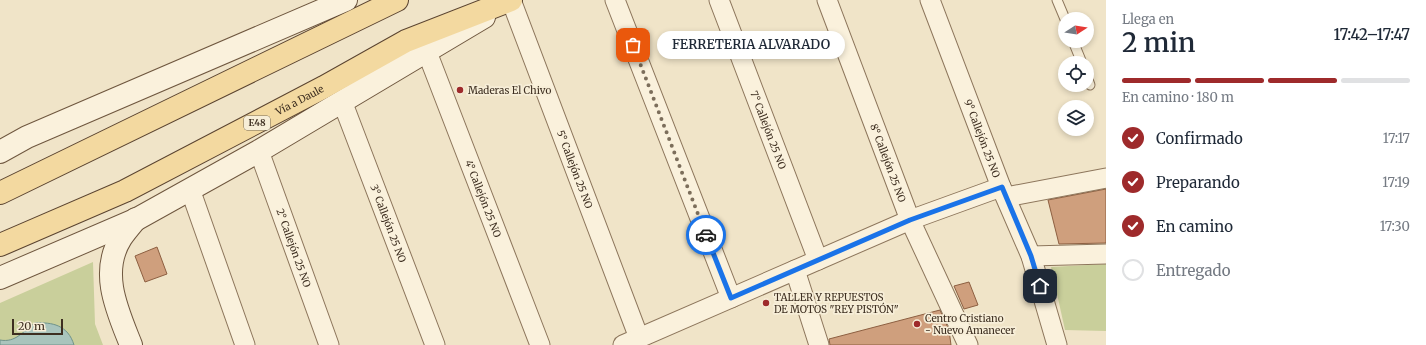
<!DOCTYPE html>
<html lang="es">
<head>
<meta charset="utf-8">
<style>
	:root { --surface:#fff; --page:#f2f2f3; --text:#1f2937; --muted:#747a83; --line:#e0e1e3; --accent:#9e2a2b }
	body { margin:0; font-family:Merriweather,serif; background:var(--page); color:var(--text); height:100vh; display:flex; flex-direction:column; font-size:15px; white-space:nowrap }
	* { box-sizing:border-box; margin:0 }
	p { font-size:13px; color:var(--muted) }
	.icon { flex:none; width:22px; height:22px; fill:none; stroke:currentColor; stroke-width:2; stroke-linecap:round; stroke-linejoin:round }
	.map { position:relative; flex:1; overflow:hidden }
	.panel { display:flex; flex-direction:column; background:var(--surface); width:320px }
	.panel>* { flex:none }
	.needle { width:26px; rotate:78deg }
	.controls { position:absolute; left:1058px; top:12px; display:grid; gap:8px }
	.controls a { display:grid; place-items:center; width:36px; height:36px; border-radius:50%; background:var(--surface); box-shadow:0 2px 6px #0003; font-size:20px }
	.scale { position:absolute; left:12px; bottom:10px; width:51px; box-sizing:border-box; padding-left:4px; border:2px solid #3d2e20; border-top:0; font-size:11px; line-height:14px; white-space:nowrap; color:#3d2e20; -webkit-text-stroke:3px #f7eed8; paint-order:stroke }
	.pin { position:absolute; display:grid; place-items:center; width:34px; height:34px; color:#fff; margin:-17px; border-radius:8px; box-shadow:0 2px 6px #0006 }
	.courier { position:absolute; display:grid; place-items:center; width:40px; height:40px; margin:-20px; border:3px solid #1a73e8; border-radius:50%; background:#fff; color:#222; box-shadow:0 1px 5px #0007 }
	.bubble { position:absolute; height:28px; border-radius:14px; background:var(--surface); box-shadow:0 2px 6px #0003; font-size:13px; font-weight:600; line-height:28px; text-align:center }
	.head em { font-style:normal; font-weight:600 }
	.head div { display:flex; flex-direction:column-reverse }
	.head { display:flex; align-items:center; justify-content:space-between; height:68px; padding:0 16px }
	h1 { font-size:26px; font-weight:600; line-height:30px }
	.bar { display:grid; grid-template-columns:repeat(4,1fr); gap:6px 4px; align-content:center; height:48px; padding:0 16px }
	.bar i { height:5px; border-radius:3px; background:var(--line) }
	.bar .selected { background:var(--accent) }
	.bar p { grid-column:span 4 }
	ol { padding:0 16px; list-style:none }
	li { display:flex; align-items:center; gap:12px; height:44px }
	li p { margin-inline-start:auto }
	li .icon { padding:4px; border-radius:50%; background:var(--accent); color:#fff; stroke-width:4 }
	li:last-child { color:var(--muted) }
	li i { width:22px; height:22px; border:2px solid var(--line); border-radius:50% }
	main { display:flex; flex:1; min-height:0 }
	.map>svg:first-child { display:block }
	.green { fill:#c9cf9b }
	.water { fill:#a9c4bc; stroke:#6f938a }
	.building { fill:#cf9f7d; stroke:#8d5f41 }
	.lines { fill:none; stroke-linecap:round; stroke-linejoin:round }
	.service-casing { stroke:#8d765c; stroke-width:11 }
	.minor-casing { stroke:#8d765c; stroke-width:21 }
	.secondary-casing { stroke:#6f573f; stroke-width:24 }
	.primary-casing { stroke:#5b4430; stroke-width:24 }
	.service { stroke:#faf1dc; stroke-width:9 }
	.minor { stroke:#faf1dc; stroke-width:19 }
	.secondary { stroke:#faf1dc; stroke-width:22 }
	.primary { stroke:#f3d9a0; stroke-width:22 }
	.done { stroke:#7c6e5b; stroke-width:4; stroke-dasharray:0 7.2 }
	.route { stroke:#1a73e8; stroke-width:5 }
	.poi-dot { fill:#9e2a2b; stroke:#f7eed8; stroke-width:1.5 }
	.labels { text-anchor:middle; stroke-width:3.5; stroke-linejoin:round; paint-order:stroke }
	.shield { fill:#f7eed8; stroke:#756857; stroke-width:1 }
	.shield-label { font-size:9px; font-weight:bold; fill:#3d2e20 }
	.poi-label { font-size:10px; fill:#3d2e20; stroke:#f7eed8; text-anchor:start }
	.street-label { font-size:10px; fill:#3d2e20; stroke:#f7eed8 }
</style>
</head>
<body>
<main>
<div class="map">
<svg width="1106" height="345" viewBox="0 0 1106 345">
	<rect width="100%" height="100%" fill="#f0e4c8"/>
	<g class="green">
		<path d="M93,262L95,324L103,345H0V303Z"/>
		<path d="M1106,264V331L1065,330L1051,267Z"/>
	</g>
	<path class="water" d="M35,323C52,322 68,325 74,345H0V340C16,343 23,331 35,323Z"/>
	<g class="building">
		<path d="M1106,189V243L1059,244L1048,200Z"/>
		<path d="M157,247L167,274L145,282L135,256Z"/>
		<path d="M969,282L978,305L964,309L954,286Z"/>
		<path d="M940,310L949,330L951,345H830L829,339Z"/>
	</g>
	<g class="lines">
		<defs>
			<g id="service">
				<path d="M1057,0L1065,19"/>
				<path d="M1073,41L1082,63"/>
				<path d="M1087,77L1090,85"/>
			</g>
			<g id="minor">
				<path id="s1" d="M511,0L639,338"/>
				<path d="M615,0L731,298"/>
				<path id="s2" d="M719,0L818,260"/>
				<path id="s3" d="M827,0L910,220L968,345"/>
				<path id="s4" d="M930,0L1001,187L1031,256L1057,345"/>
				<path id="s5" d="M427,52L540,345"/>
				<path id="s6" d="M342,101L435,345"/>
				<path id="s7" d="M259,151L329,345"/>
				<path d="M190,189L245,345"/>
				<path d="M1006,197L1106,178"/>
				<path d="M1031,256L1106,254"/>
				<path d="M795,270L819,345"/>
				<path d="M623,345L910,220L1001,187"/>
			</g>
			<g id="secondary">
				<path d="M0,152L27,137L346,0"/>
				<path d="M0,278L137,219L259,151L484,17"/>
				<path d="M131,345C118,312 99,273 121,238C125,232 131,225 136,219"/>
			</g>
			<g id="primary">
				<path d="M0,193L397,0"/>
				<path id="s8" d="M0,245L125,191L324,87L406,41L511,0"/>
			</g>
		</defs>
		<use href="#service" class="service-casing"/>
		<use href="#minor" class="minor-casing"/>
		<use href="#secondary" class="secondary-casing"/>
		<use href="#primary" class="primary-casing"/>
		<use href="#service" class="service"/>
		<use href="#minor" class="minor"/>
		<use href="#secondary" class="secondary"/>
		<use href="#primary" class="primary"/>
	</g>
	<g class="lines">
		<path class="done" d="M633,45L706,235"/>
		<path class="route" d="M706,235L731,298L910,220L1002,187L1031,256L1040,286"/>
	</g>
	<g class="poi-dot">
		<circle cx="460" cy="90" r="4"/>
		<circle cx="766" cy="303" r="4"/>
		<circle cx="917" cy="324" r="4"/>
	</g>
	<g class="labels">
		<rect class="shield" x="244" y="116" width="26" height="14" rx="3"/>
		<g class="shield-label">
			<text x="257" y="126">E48</text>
		</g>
		<g class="poi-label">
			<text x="468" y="94">Maderas El Chivo</text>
			<text x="774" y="301">TALLER Y REPUESTOS<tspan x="774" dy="12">DE MOTOS "REY PISTÓN"</tspan></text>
			<text x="925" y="322">Centro Cristiano<tspan x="925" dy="12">- Nuevo Amanecer</tspan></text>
		</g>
		<g class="street-label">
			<text dy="4" stroke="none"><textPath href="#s8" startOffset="333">Vía a Daule</textPath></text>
			<text dy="4" stroke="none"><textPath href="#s2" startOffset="139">7° Callejón 25 NO</textPath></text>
			<text dy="4" stroke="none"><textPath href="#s4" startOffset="148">9° Callejón 25 NO</textPath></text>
			<text dy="4" stroke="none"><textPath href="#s3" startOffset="174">8° Callejón 25 NO</textPath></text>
			<text dy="4" stroke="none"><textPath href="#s1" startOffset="181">5° Callejón 25 NO</textPath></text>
			<text dy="4" stroke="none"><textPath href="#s5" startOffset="157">4° Callejón 25 NO</textPath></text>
			<text dy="4" stroke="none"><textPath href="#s6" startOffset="131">3° Callejón 25 NO</textPath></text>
			<text dy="4" stroke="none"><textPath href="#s7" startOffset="103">2° Callejón 25 NO</textPath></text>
		</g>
	</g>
</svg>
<div class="controls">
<a><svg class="needle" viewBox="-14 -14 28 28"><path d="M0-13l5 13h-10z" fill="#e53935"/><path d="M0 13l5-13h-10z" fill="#747a83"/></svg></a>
<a><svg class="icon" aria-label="locate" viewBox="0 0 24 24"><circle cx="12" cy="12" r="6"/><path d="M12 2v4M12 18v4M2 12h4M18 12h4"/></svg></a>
<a><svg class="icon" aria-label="layers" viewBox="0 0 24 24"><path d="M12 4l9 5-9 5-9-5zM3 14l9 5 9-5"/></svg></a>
</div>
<div class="scale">20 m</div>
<div class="pin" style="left:633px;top:45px;background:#ea580c"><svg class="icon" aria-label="bag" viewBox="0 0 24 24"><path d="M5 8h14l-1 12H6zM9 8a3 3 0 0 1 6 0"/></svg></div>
<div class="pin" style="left:1040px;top:286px;background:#1f2937"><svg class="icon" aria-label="home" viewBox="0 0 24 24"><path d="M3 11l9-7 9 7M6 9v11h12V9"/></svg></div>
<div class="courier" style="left:706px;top:235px"><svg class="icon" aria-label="car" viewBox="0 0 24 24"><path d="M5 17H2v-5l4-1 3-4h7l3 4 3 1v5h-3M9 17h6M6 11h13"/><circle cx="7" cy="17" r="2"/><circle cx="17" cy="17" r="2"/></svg></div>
<div class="bubble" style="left:657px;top:31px;width:188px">FERRETERIA ALVARADO</div>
</div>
<section class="panel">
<div class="head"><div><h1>2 min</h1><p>Llega en</p></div><em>17:42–17:47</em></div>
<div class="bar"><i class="selected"></i><i class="selected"></i><i class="selected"></i><i></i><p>En camino · 180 m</p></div>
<ol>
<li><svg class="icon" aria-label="check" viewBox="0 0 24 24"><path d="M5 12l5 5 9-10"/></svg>Confirmado<p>17:17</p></li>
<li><svg class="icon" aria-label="check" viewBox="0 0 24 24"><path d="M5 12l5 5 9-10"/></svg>Preparando<p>17:19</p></li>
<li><svg class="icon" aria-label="check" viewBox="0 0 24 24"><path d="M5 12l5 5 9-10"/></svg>En camino<p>17:30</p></li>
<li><i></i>Entregado</li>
</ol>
</section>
</main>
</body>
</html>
